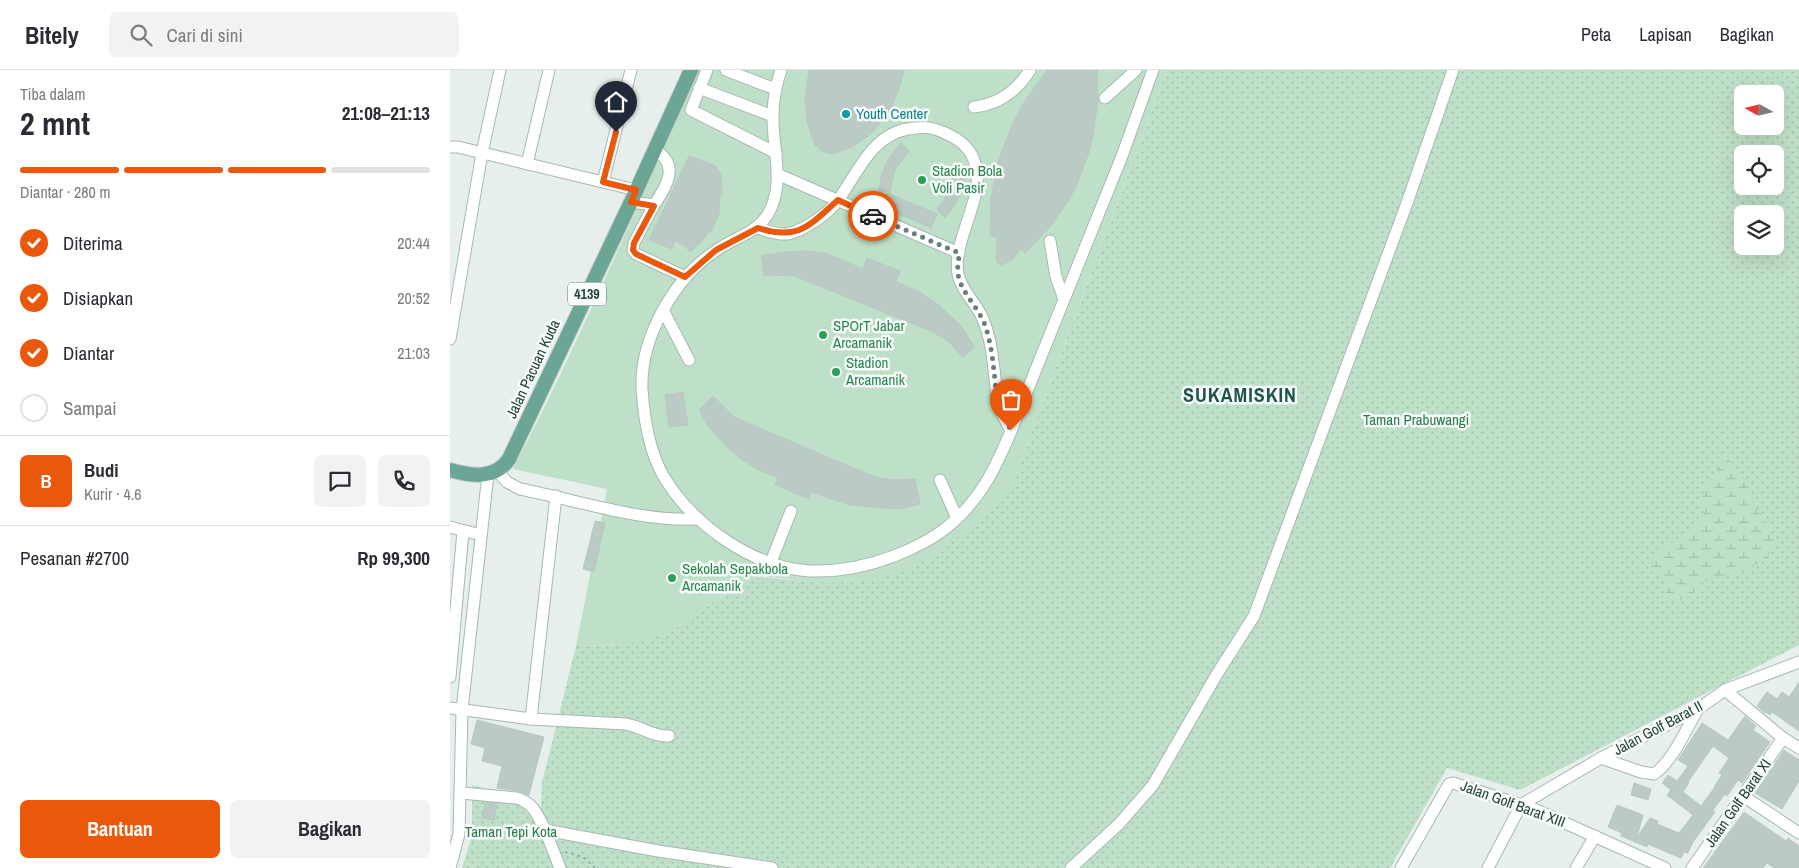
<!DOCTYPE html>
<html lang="id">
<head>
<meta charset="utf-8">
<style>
	:root { --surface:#fff; --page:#f2f2f3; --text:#2b2b33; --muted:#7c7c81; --line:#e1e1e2; --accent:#ea580c }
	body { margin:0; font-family:"Archivo Narrow",sans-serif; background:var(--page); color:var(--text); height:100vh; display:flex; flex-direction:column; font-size:19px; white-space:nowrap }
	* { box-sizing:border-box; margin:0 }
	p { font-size:16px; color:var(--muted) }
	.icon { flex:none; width:28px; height:28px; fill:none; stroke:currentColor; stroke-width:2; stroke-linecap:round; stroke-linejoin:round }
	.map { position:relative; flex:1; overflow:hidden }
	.drawer { display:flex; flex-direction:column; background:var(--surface); width:450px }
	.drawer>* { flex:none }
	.needle { width:32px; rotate:278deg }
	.controls { position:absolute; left:1284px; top:15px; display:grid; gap:10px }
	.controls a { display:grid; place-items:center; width:50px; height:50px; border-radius:8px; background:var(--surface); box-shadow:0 5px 20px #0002; font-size:25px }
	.pin { position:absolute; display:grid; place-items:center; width:42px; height:42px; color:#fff; margin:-51px -21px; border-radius:50% 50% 50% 0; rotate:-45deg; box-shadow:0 0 5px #0007 }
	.pin .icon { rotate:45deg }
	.courier { position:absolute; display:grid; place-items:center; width:50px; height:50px; margin:-25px; border:4px solid #ea580c; border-radius:50%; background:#fff; color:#222; box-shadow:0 1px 6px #0007 }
	.summary em { font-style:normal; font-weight:700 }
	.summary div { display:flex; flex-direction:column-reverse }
	.summary { display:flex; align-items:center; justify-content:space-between; height:85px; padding:0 20px }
	h1 { font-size:32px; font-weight:700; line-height:38px }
	.bar { display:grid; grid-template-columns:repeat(4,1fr); gap:8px 5px; align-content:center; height:60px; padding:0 20px }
	.bar i { height:6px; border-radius:4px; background:var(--line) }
	.bar .on { background:var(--accent) }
	.bar p { grid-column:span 4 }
	.line { display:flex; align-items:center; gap:12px; padding:0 20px; border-top:1px solid var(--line) }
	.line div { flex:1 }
	.round { display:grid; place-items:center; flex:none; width:52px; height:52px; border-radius:8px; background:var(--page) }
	ol { padding:0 20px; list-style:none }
	li { display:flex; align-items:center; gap:15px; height:55px }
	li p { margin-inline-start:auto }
	li .icon { padding:5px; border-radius:50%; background:var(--accent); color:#fff; stroke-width:4 }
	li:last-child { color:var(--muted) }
	li i { width:28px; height:28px; border:2px solid var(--line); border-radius:50% }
	.action { display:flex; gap:10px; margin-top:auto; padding:10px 20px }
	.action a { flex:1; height:58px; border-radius:8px; background:var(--accent); color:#fff; font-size:20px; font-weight:700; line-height:58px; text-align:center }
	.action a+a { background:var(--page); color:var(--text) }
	header { display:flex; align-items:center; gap:30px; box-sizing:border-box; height:70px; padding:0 25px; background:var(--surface); border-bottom:1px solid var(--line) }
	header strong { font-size:24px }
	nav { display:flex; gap:28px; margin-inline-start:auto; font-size:18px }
	.search { width:350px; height:45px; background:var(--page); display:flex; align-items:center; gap:12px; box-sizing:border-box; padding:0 18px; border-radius:8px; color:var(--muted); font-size:19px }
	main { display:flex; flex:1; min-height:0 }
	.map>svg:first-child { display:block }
	.green { fill:url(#green-dots); fill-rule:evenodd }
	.wetland { fill:url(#wetland-marsh) }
	.pitch { fill:#bfe0c8 }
	.building { fill:#bbcac4; stroke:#b8c9c2; fill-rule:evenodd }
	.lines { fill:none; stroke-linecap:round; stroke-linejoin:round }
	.minor-casing { stroke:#a8b8b2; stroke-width:13 }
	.major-casing { stroke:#c2cac8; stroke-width:16 }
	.path { stroke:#86b3a5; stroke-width:2; stroke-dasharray:2.5 4; stroke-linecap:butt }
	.minor { stroke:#fff; stroke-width:11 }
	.major { stroke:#6aa596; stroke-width:14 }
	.done { stroke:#687f78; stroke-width:5; stroke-dasharray:0 9 }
	.route { stroke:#ea580c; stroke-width:6 }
	.culture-dot { fill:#0f9aa8; stroke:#f7fbf9; stroke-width:2 }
	.leisure-dot { fill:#2e9e5b; stroke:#f7fbf9; stroke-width:2 }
	.labels { text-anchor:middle; stroke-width:5; stroke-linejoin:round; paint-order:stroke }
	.shield { fill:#f7fbf9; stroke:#637a73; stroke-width:1 }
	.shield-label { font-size:14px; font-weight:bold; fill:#24423a }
	.culture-label { font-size:15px; fill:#0d838f; stroke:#f7fbf9; text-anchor:start }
	.leisure-label { font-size:15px; fill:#27864d; stroke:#f7fbf9; text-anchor:start }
	.street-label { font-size:15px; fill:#24423a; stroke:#f7fbf9 }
	.park-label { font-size:15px; fill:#2d7a4b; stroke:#f7fbf9 }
	.district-label { font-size:20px; font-weight:bold; letter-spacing:1px; fill:#1f5548; stroke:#f7fbf9 }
</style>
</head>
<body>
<header>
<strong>Bitely</strong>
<div class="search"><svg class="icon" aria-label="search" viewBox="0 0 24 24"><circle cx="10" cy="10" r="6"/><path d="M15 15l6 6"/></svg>Cari di sini</div>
<nav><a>Peta</a><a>Lapisan</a><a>Bagikan</a></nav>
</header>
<main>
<section class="drawer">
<div class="summary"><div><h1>2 mnt</h1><p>Tiba dalam</p></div><em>21:08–21:13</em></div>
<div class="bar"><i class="on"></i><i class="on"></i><i class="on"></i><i></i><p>Diantar · 280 m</p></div>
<ol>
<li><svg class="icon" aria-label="check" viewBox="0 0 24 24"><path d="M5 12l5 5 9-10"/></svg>Diterima<p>20:44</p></li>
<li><svg class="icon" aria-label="check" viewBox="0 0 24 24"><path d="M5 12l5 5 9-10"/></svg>Disiapkan<p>20:52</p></li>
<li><svg class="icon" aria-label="check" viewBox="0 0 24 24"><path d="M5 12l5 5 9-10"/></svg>Diantar<p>21:03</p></li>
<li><i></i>Sampai</li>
</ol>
<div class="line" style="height:90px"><b class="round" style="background:var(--accent);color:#fff">B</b><div><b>Budi</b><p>Kurir · 4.6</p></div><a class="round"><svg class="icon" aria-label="chat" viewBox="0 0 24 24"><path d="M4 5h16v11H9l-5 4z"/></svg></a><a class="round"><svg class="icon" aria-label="phone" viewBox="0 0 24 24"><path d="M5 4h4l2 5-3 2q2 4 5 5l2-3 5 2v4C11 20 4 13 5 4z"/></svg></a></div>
<div class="line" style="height:65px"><div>Pesanan #2700</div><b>Rp 99,300</b></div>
<div class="action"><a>Bantuan</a><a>Bagikan</a></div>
</section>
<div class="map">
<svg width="1349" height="798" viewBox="0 0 1349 798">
	<defs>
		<pattern id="green-dots" width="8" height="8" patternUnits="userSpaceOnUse" patternTransform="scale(1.25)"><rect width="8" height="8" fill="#bfe0c8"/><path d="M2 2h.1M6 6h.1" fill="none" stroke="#a4c1ad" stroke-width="1.8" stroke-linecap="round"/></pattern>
		<pattern id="wetland-marsh" width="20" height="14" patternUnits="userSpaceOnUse" patternTransform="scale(1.25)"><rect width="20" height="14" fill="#bfe0c8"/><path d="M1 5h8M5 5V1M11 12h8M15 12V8" fill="none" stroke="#a4c1ad"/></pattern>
	</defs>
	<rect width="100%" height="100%" fill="#e6efeb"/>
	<path class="green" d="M717,0H1349V575L1070,720L997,698L940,798H12L22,766V715L81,730L91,738L92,713L126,576L163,575L227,557L265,530L301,509L310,507L365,512H405L426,509L502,472L537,442L563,412ZM1292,24H1325V56H1292ZM1292,84H1325V116H1292ZM1292,144H1325V176H1292Z"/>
	<path class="wetland" d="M1277,386L1296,413L1303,433L1316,452L1325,472L1315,491L1281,506L1259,508L1236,529L1218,531L1214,507L1197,500L1210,481L1255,450L1251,430L1258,412Z"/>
	<path class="pitch" d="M249,0H717L563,412C528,456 481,496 426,509C407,513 385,513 366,512C347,512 319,503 302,509C277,518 251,542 228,556C197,575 161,575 126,576L157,419L63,399C131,269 188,133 249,0Z"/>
	<g class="building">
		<path d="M359,0H454L451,13L442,36L429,55L421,64L402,77L383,84L374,82L365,75L357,52L355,27Z"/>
		<path d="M597,0H647L648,31L643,65L639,82L627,114L619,130L599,158L575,183L571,179L562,190L551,195L548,194L546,189L547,167L540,166L541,127L549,89L563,53L572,35Z"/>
		<path d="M451,73L459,81L445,100L440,122L429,121L431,108L435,95L442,84Z"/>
		<path d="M239,86L266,96L271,104L272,124H270L269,144L261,162L259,161L253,170L240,182L235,176L225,171L222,179L199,170Z"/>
		<path d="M504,99H515L514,113L510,126L503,137L495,148L487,140L500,121Z"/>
		<path d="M437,123L487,144L481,158L431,136Z"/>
		<path d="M356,181L375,183L413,199L417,188L450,201L446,212L468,221L489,235L511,256L525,277L513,287L498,271L483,262L345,206L314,205L311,186L334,182Z"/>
		<path d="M233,322L238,355L219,357L215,325Z"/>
		<path d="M263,326L284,347L425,407L444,410L465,409L470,434L449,439L400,435L361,422L359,429L325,415L328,408L309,400L291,389L274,374L257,355L249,340Z"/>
		<path d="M145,451L155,453L144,502L133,499Z"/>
		<path d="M1349,612V661L1322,642L1320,645L1316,642L1315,643L1307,636L1317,622L1327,629L1332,622L1339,627Z"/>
		<path d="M1295,646L1306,656L1303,660L1320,672L1292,713L1288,710L1277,726L1275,724L1263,740L1265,742L1243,772L1238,783L1234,782L1231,788L1198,774L1197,777L1171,766L1172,763L1158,757L1167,735L1193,745L1187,767L1200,748L1208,751L1207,754L1229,763L1243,745L1217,725L1221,720L1212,713L1218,705L1227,711L1238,696L1228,690L1252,653L1278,670ZM1263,676L1279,688L1269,703L1272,705L1264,717H1265L1251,736L1233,722L1239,713L1238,712Z"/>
		<path d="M27,650L94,667L79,725L68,721L47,718L52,696L32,691L35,678L21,674Z"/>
		<path d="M1334,680L1349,690V711L1332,739L1305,723Z"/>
		<path d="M1184,713L1201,719L1198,730L1181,725Z"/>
		<path d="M35,733L47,734L44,750L32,748Z"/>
		<path d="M1294,742L1336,771L1338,768L1349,776V798H1324L1317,793L1313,798H1253Z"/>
	</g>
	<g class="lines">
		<defs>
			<g id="minor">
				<path d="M257,0L241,40L326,83"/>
				<path d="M276,0L325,19"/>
				<path d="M331,0C326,15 323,29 323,45C322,78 336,113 318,144C306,164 285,167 267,180C224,208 190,268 192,319C194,349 199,382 214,407C243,455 302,497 359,501C388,502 418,496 444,486C462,479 481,470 496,458C530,431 545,399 561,361L672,86L703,0"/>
				<path d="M249,18L323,46"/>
				<path d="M655,28L686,0"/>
				<path d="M524,37C549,34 567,21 580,0"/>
				<path d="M0,77H8L186,120"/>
				<path d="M77,94L99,0"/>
				<path d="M327,104L509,183"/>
				<path d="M153,112L181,0"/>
				<path d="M181,132L204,135C217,116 230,95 205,80"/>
				<path d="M204,135L184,173L183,180L186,184L235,207"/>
				<path d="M308,158C317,161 327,165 337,164C354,161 379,143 389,129C408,102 422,65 458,59C472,56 482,57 495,63C511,70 522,79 526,97C534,129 502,171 508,204C511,220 526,233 532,247C543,271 544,302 547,328L549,338L561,361"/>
				<path d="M600,171L606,207L614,229"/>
				<path d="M213,240L239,290"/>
				<path d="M0,269L32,83L50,0"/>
				<path d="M47,401L57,412L70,419C127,430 190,452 248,449"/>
				<path d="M490,410L507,448"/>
				<path d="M0,457L31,465"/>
				<path d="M321,492L341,441"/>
				<path d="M0,607L13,461"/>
				<path d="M1275,620L1333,668L1349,678"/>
				<path d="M0,638L81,649L176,654C192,657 204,667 219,666"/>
				<path d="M81,649L106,426"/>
				<path d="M1151,688L1191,702L1204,704C1223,691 1236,659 1248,639"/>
				<path d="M11,723L67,728C85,734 87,745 95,760L208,781L322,798"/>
				<path d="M1293,726L1349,763"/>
				<path d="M95,760L110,798"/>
				<path d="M0,798L9,764L12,640L38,404"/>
				<path d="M621,798L669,754L703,715L767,604L804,546L957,133L1003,0"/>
				<path d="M951,798L999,714L1003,713L1084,739L1215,798"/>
				<path d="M1038,798L1071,735L1151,688L1248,639L1275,620L1349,592"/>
				<path d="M1126,798L1145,766"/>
				<path d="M1242,798L1333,668"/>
			</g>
			<path id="major" d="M0,400C21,406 45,410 59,389L181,132L241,0"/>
		</defs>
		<use href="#minor" class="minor-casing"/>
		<use href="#major" class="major-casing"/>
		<path class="path" d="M115,782L133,787L145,798"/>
		<use href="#minor" class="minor"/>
		<use href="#major" class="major"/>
	</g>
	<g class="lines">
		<path class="done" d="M423,146L509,183C509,190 507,197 508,203C509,220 529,238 535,255C543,278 544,305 547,328L549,338L561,360"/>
		<path class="route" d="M166,62L153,112L186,120L181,132L204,136L184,173L183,180L186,184L235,207L266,180L308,158C348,171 359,156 388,130L423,146"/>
	</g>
	<circle class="culture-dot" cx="396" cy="44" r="5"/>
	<g class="leisure-dot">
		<circle cx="472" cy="110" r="5"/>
		<circle cx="373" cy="265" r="5"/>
		<circle cx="386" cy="302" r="5"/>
		<circle cx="222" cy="508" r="5"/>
	</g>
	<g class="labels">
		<rect class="shield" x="118" y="212.5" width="38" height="23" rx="4"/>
		<g class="shield-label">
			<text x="137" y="229">4139</text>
		</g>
		<g class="culture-label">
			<text x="406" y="49">Youth Center</text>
		</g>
		<g class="leisure-label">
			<text x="482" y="106">Stadion Bola<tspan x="482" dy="17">Voli Pasir</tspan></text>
			<text x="383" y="261">SPOrT Jabar<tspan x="383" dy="17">Arcamanik</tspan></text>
			<text x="396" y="298">Stadion<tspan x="396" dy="17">Arcamanik</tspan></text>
			<text x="232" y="504">Sekolah Sepakbola<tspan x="232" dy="17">Arcamanik</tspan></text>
		</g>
		<g class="street-label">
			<text transform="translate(83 299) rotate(-65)" y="5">Jalan Pacuan Kuda</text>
			<text transform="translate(1208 658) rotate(-28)" y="5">Jalan Golf Barat II</text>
			<text transform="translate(1288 733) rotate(-55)" y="5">Jalan Golf Barat XI</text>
			<text transform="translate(1063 734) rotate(20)" y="5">Jalan Golf Barat XIII</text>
		</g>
		<g class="park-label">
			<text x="966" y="355">Taman Prabuwangi</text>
			<text x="61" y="767">Taman Tepi Kota</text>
		</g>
		<g class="district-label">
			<text x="790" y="332">SUKAMISKIN</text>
		</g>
	</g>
</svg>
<div class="controls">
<a><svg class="needle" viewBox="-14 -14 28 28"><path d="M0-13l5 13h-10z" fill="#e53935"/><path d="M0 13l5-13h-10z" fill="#7c7c81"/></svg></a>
<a><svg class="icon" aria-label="locate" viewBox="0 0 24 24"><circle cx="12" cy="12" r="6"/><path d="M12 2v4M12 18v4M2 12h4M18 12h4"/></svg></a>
<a><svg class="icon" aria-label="layers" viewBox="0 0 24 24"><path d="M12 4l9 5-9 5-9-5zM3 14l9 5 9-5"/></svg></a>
</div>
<div class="pin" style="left:561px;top:360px;background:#ea580c"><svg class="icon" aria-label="bag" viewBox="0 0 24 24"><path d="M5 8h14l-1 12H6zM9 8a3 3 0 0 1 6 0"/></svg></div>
<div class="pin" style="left:166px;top:62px;background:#1f2937"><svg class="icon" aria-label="home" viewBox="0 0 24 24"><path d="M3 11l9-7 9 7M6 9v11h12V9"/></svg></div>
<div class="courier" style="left:423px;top:146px"><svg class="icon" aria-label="car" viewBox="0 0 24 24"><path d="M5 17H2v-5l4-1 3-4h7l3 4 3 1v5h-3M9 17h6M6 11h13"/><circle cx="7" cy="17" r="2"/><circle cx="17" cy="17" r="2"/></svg></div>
</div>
</main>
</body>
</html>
